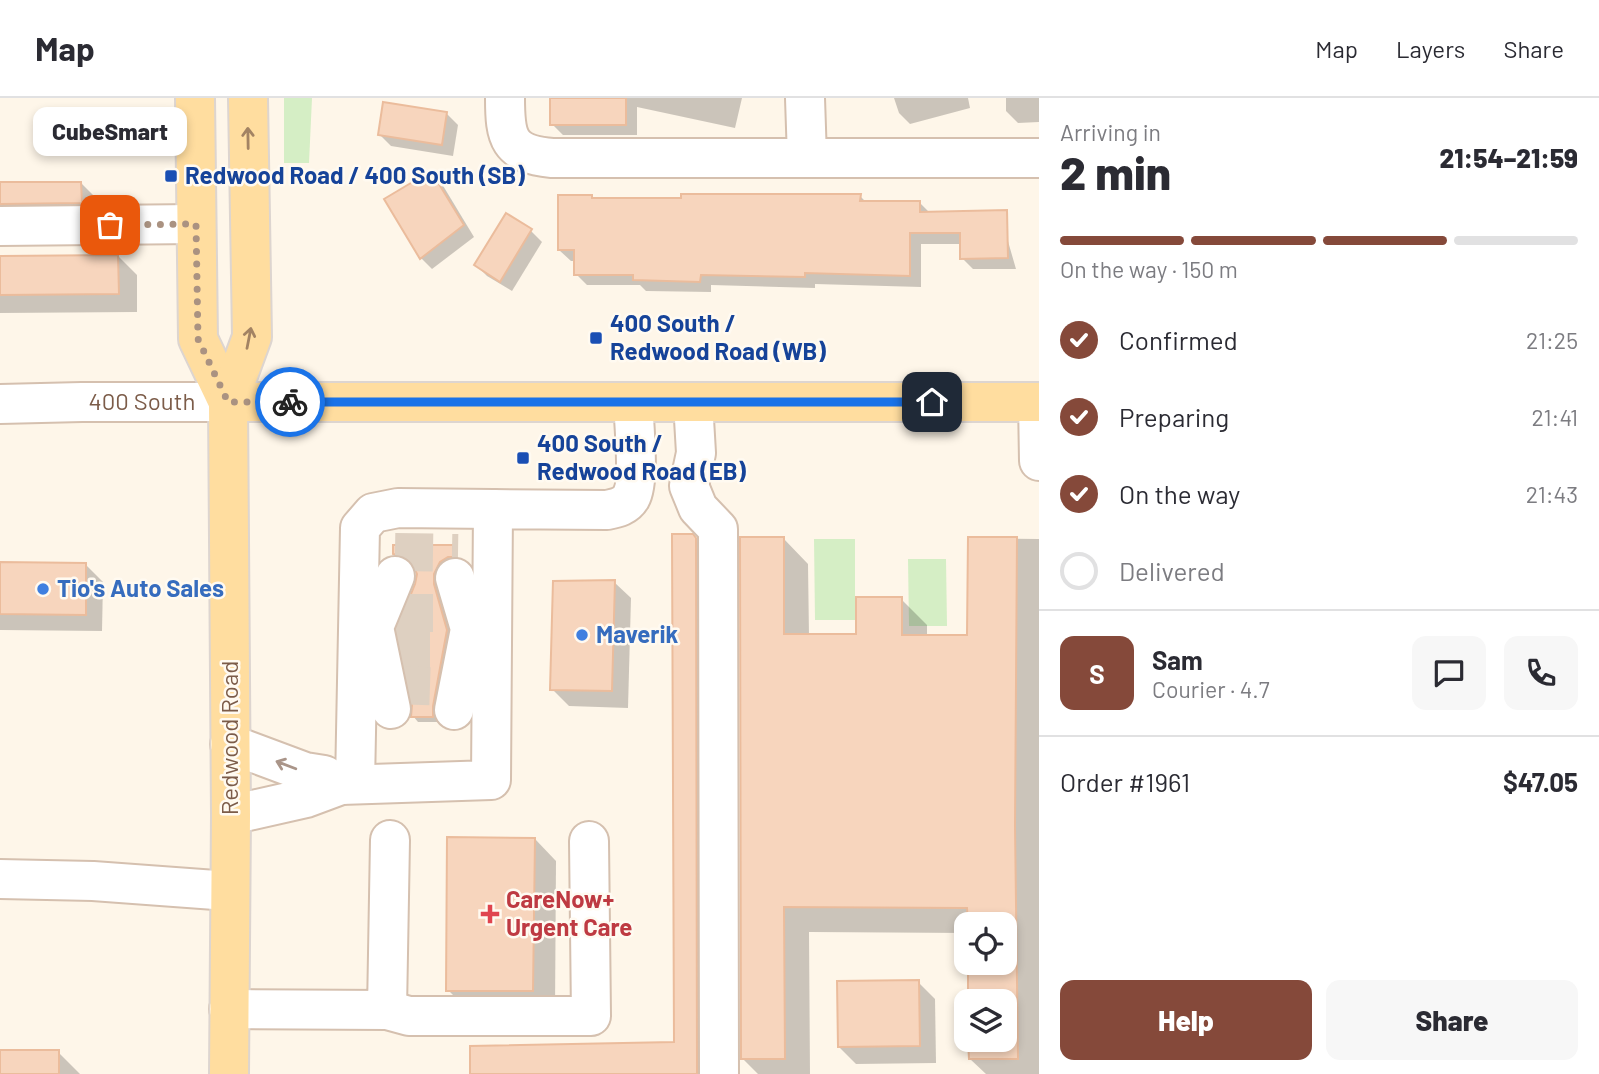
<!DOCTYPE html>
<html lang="en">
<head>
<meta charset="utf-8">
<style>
	:root { --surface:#fff; --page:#f7f7f7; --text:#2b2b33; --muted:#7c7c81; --line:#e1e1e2; --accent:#85493a }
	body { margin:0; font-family:Barlow,sans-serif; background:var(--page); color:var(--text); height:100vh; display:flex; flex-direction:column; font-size:26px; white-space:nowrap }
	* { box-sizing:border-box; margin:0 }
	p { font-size:23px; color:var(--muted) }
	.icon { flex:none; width:38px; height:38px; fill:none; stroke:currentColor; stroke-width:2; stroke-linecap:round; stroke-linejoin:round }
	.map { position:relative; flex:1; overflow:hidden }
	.details { display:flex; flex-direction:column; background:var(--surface); width:560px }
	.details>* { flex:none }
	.controls { position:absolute; left:954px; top:814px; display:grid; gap:14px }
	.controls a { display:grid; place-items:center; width:63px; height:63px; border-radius:14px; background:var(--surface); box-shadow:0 4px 10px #0003; font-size:35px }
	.pin { position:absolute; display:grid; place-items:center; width:60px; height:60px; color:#fff; margin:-30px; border-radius:14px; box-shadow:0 4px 10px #0006 }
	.courier { position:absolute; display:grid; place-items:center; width:70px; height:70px; margin:-35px; border:5px solid #1a73e8; border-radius:50%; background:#fff; color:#222; box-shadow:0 2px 9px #0007 }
	.bubble { position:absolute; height:49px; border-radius:14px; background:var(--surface); box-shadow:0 4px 10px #0003; font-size:23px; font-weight:800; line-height:49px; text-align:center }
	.summary em { font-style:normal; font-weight:800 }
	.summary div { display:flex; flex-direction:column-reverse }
	.summary { display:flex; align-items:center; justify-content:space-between; height:119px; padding:0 21px }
	h1 { font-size:46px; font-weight:800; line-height:52px }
	.bar { display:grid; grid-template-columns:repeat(4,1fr); gap:10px 7px; align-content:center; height:84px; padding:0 21px }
	.bar i { height:9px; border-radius:5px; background:var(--line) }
	.bar .active { background:var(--accent) }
	.bar p { grid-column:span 4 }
	.line { display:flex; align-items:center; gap:18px; padding:0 21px; border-top:2px solid var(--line) }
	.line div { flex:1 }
	.round { display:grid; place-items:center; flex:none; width:74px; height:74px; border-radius:14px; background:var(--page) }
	ol { padding:0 21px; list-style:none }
	li { display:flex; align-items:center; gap:21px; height:77px }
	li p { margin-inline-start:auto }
	li .icon { padding:7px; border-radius:50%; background:var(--accent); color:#fff; stroke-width:4 }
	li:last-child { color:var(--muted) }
	li i { width:38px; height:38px; border:4px solid var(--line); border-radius:50% }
	.action { display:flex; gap:14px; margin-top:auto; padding:14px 21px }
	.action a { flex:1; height:80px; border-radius:14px; background:var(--accent); color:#fff; font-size:28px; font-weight:800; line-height:80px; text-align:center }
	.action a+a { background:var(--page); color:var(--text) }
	header { display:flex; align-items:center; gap:42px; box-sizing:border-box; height:98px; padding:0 35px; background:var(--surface); border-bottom:2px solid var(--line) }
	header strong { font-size:33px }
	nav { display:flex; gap:38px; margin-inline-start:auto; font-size:24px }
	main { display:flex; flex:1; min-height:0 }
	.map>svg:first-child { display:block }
	.green { fill:#d5eec5 }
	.shadow { fill:#0003 }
	.building { fill:#f7d5bd; stroke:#ebbc9c; stroke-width:2 }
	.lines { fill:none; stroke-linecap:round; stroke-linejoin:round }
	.minor-tunnel { stroke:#ded0c1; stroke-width:38; stroke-dasharray:38 19; stroke-linecap:butt }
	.minor-casing { stroke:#d5c0af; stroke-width:42 }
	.major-casing { stroke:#ddd5d0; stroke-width:42 }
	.minor { stroke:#fff; stroke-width:38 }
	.major { stroke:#ffdd9f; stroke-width:38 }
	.oneway { stroke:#a38363 }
	.oneway2 { stroke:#aa9589 }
	.done { stroke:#aa9281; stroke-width:7; stroke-dasharray:0 12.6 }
	.route { stroke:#1a73e8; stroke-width:9 }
	.transit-dot { fill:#1a4fb4; stroke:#fffaf1; stroke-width:2.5 }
	.shop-dot { fill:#3f7fe0; stroke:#fffaf1; stroke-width:2.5 }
	.health-dot { fill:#e0444e; stroke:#fffaf1; stroke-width:2.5 }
	.labels { text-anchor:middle; stroke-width:5; stroke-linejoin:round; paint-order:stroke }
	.transit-label { font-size:24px; font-weight:bold; fill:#164399; stroke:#fffaf1; text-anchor:start }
	.street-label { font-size:24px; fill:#7c5c49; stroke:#fffaf1 }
	.shop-label { font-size:24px; font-weight:bold; fill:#366cbe; stroke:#fffaf1; text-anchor:start }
	.health-label { font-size:24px; font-weight:bold; fill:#be3a42; stroke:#fffaf1; text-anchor:start }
</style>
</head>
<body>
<header>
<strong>Map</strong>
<nav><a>Map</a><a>Layers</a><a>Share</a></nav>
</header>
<main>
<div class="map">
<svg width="1039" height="976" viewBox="0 0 1039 976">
	<rect width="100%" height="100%" fill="#fef6e9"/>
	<g class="green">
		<path d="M284,0H312L309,65H284Z"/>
		<path d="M814,441H855V522H815Z"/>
		<path d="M908,461H946L947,528H909Z"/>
	</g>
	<g class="shadow">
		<path d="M552,0H742L735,30L637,9V37H563L552,26Z"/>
		<path d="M894,0H968L970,10L910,26L899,15Z"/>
		<path d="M1006,0H1039V24L1018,25L1006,13Z"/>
		<path d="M447,16L458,27L453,58L391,48L380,37Z"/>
		<path d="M431,75L442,86L474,139L432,171L421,160Z"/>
		<path d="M81,85L98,102V121L0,128V86Z"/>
		<path d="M860,98L866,104H919L930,115L1003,126L1016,171H973L962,160V146H921V189L815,186V190L711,187V194L646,193L640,187H587L576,176V163H571L559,152L591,99L595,102Z"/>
		<path d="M506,118L531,133L542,144L512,193L487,178L476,167Z"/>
		<path d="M118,158L137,177V214L0,215V159Z"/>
		<path d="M692,438L711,457V976H471L676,946Z"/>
		<path d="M783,440L808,466L809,538H857L901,501L927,527V538H969L970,440L1039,441V976H986L970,961V942H1004V903H970L1004,864V826H966V835L809,834L810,976H758L743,961Z"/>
		<path d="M452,448L457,454V464L438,481L439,493L452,538L437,614L438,624H418L413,618L418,476L414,466L410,462L401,461L395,456Z"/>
		<path d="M0,466L86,467L103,484L102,533L0,532Z"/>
		<path d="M614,484L631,500L628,610L569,608L552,591Z"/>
		<path d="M535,741L556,763L555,914H470L448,892Z"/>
		<path d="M918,884L935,901L936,965L856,966L839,949Z"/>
		<path d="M0,954H58L80,976H0Z"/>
	</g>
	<g class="building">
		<rect x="550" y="0" width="76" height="27"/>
		<path d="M383,4L447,14L442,47L378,37Z"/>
		<path d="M431,73L464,127L420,161L384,101Z"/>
		<path d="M0,84H81L82,105L0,106Z"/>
		<path d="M681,96H861L860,103H920V114L1007,112L1008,160L960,161V135H910V178L805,175V179L701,177L700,184L633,182V177H574V152H558V97H592V100H681Z"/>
		<path d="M506,115L532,131L500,184L474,167Z"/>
		<path d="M118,157L119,196L0,197V158Z"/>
		<path d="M672,436H693L696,440L697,976H470V948L674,944Z"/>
		<path d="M740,439H784V536H856V499H902V537H967L968,439H1017L1015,728L1018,961H969L968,942H1004V903H968V864H1004V826H968L967,810L784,809L785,961H741Z"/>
		<path d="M393,447H453V459H448L440,464L434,476V486L447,532L433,608V619H411L412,607L397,531L415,486L417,476L412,464L403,458L393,456Z"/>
		<path d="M0,464L86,465V517L0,516Z"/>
		<path d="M615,482L612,593L550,592L553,483Z"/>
		<path d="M447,739L535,740L533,893H446Z"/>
		<path d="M919,882L920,948L838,949L837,883Z"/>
		<rect x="0" y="952" width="59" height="24"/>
	</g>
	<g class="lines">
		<g class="minor-tunnel">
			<path d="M395,454L458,455"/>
			<path d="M395,515H456"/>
			<path d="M392,552H455"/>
			<path d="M392,587L455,589"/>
		</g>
		<defs>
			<g id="minor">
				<path d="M505,0C505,40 508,56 552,60H1039"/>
				<path d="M805,0L807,60"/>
				<path d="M0,128L196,126"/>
				<path d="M693,304L696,355L689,388L698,410L718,431L719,976"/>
				<path d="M1038,304L1039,363"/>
				<path id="s1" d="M0,306L82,304H228"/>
				<path d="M391,611L374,529L395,478"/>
				<path d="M454,612L470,531L455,480"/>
				<path d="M230,646L305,674L324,677L341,687"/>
				<path d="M355,686L360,430L373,415L398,410L493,411"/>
				<path d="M231,717L306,700L341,687L491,682L493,411L607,412C617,410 626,408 631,399C640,384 634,324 633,304"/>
				<path d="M0,781L93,783L229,793"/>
				<path d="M229,911L387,912L390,742"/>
				<path d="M387,912L409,918H591L589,743"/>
			</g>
			<g id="major">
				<path d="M195,0L198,241L228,304"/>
				<path d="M228,304H1039"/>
				<path d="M229,976L231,717L228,304L252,239L248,0"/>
			</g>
		</defs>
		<use href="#minor" class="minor-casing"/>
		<use href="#major" class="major-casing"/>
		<use href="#minor" class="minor"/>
		<use href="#major" class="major"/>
	</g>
	<defs><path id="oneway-shaft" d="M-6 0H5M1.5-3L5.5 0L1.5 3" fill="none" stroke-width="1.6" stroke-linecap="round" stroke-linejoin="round" transform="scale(1.75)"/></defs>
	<g class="oneway">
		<use href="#oneway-shaft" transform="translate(248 40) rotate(-91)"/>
		<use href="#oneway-shaft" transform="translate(249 240) rotate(-79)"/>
	</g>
	<use class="oneway2" href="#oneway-shaft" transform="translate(286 667) rotate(-159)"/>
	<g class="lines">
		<path class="done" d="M110,127L196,126L198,241L228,304H290"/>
		<path class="route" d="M290,304H932"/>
	</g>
	<g class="transit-dot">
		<rect x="164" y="71" width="14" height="14" rx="3.5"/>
		<rect x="589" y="233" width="14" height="14" rx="3.5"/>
		<rect x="516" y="353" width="14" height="14" rx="3.5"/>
	</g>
	<g class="shop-dot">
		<circle cx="43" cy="491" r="7"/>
		<circle cx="582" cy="537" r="7"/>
	</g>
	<path class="health-dot" d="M486.5 805.5h7v7h7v7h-7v7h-7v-7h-7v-7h7z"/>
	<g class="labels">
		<g class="transit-label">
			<text x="185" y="86">Redwood Road / 400 South (SB)</text>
			<text x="610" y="234">400 South /<tspan x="610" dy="28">Redwood Road (WB)</tspan></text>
			<text x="537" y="354">400 South /<tspan x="537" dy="28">Redwood Road (EB)</tspan></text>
		</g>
		<g class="street-label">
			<text dy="8" stroke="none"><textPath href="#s1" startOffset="142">400 South</textPath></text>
			<text transform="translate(230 640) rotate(-90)" y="8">Redwood Road</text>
		</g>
		<g class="shop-label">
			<text x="57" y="499">Tio's Auto Sales</text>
			<text x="596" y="545">Maverik</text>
		</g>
		<g class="health-label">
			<text x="506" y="810">CareNow+<tspan x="506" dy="28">Urgent Care</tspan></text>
		</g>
	</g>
</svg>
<div class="controls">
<a><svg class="icon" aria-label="locate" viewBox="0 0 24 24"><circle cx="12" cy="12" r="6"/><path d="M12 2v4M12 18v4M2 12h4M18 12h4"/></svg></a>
<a><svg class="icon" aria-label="layers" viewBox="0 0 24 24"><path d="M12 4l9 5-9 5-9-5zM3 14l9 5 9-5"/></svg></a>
</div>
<div class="pin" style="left:110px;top:127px;background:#ea580c"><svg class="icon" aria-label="bag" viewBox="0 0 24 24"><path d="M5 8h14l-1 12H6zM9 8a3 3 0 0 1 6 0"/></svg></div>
<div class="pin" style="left:932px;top:304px;background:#1f2937"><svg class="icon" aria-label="home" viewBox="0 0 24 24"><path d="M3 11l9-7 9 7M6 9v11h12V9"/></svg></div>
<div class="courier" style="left:290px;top:304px"><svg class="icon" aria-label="bike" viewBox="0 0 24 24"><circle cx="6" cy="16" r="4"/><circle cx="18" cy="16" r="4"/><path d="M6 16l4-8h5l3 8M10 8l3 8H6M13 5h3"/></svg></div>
<div class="bubble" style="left:33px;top:9px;width:154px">CubeSmart</div>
</div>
<section class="details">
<div class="summary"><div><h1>2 min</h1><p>Arriving in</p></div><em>21:54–21:59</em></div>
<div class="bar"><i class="active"></i><i class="active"></i><i class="active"></i><i></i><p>On the way · 150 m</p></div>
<ol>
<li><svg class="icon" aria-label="check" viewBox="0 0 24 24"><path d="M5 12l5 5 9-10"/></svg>Confirmed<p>21:25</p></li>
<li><svg class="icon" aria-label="check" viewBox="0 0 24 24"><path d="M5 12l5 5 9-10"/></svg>Preparing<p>21:41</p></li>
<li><svg class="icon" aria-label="check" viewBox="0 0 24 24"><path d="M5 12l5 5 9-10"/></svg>On the way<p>21:43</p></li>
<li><i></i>Delivered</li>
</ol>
<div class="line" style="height:126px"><b class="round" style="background:var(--accent);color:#fff">S</b><div><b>Sam</b><p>Courier · 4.7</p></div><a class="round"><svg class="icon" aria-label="chat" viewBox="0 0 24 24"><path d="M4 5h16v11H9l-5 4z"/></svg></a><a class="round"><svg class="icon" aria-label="phone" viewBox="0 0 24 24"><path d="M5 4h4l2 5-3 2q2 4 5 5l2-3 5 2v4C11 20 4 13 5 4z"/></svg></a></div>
<div class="line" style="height:91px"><div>Order #1961</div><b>$47.05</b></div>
<div class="action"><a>Help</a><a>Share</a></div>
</section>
</main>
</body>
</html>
